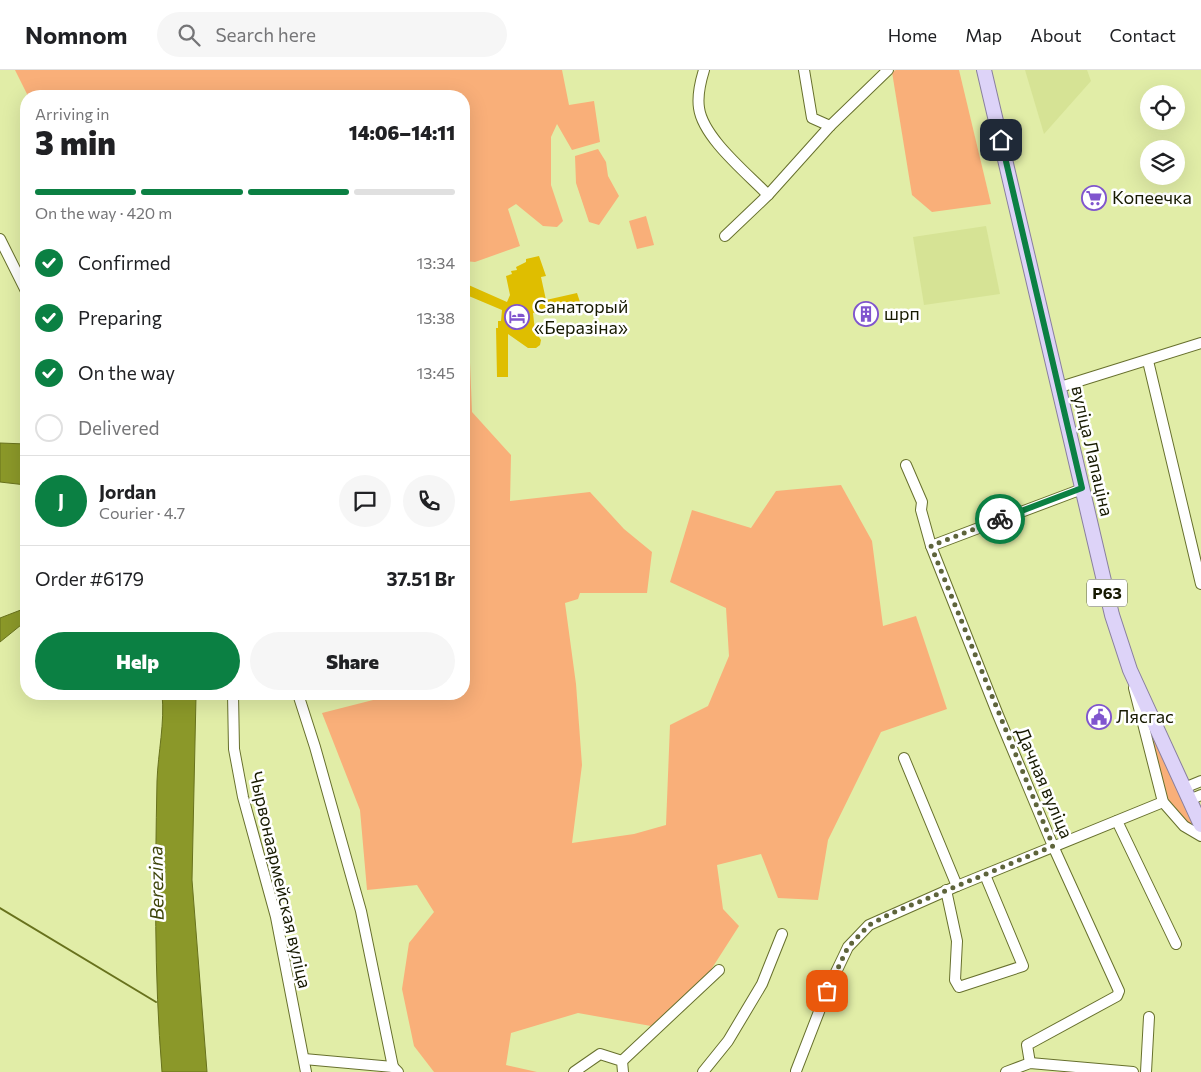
<!DOCTYPE html>
<html lang="en">
<head>
<meta charset="utf-8">
<style>
	:root { --surface:#fff; --page:#f6f6f6; --text:#202124; --muted:#757577; --line:#e0e0e0; --accent:#0b8043 }
	body { margin:0; font-family:Commissioner,sans-serif; background:var(--page); color:var(--text); height:100vh; display:flex; flex-direction:column; font-size:19px; white-space:nowrap }
	* { box-sizing:border-box; margin:0 }
	p { font-size:16px; color:var(--muted) }
	.icon { flex:none; width:28px; height:28px; fill:none; stroke:currentColor; stroke-width:2; stroke-linecap:round; stroke-linejoin:round }
	.map { position:relative; flex:1; overflow:hidden }
	.sheet { position:absolute; left:20px; top:20px; width:450px; height:610px; display:flex; flex-direction:column; background:var(--surface); border-radius:20px; box-shadow:0 5px 20px #0002 }
	.sheet>* { flex:none }
	.controls { position:absolute; left:1140px; top:15px; display:grid; gap:10px }
	.controls a { display:grid; place-items:center; width:45px; height:45px; border-radius:50%; background:var(--surface); box-shadow:0 5px 20px #0002; font-size:25px }
	.pin { position:absolute; display:grid; place-items:center; width:42px; height:42px; color:#fff; margin:-21px; border-radius:10px; box-shadow:0 2px 8px #0006 }
	.courier { position:absolute; display:grid; place-items:center; width:50px; height:50px; margin:-25px; border:4px solid #0b8043; border-radius:50%; background:#fff; color:#222; box-shadow:0 1px 6px #0007 }
	.overview em { font-style:normal; font-weight:800 }
	.overview div { display:flex; flex-direction:column-reverse }
	.overview { display:flex; align-items:center; justify-content:space-between; height:85px; padding:0 15px }
	h1 { font-size:32px; font-weight:800; line-height:38px }
	.bar { display:grid; grid-template-columns:repeat(4,1fr); gap:8px 5px; align-content:center; height:60px; padding:0 15px }
	.bar i { height:6px; border-radius:4px; background:var(--line) }
	.bar .selected { background:var(--accent) }
	.bar p { grid-column:span 4 }
	.line { display:flex; align-items:center; gap:12px; padding:0 15px; border-top:1px solid var(--line) }
	.line div { flex:1 }
	.round { display:grid; place-items:center; flex:none; width:52px; height:52px; border-radius:26px; background:var(--page) }
	ol { padding:0 15px; list-style:none }
	li { display:flex; align-items:center; gap:15px; height:55px }
	li p { margin-inline-start:auto }
	li .icon { padding:5px; border-radius:50%; background:var(--accent); color:#fff; stroke-width:4 }
	li:last-child { color:var(--muted) }
	li i { width:28px; height:28px; border:2px solid var(--line); border-radius:50% }
	.cta { display:flex; gap:10px; margin-top:auto; padding:10px 15px }
	.cta a { flex:1; height:58px; border-radius:30px; background:var(--accent); color:#fff; font-size:20px; font-weight:800; line-height:58px; text-align:center }
	.cta a+a { background:var(--page); color:var(--text) }
	header { display:flex; align-items:center; gap:30px; box-sizing:border-box; height:70px; padding:0 25px; background:var(--surface); border-bottom:1px solid var(--line) }
	header strong { font-size:24px }
	nav { display:flex; gap:28px; margin-inline-start:auto; font-size:18px }
	.search { width:350px; height:45px; background:var(--page); display:flex; align-items:center; gap:12px; box-sizing:border-box; padding:0 18px; border-radius:28px; color:var(--muted); font-size:19px }
	.map>svg:first-child { display:block }
	.built { fill:#d6e395 }
	.green { fill:#f9af79 }
	.water { fill:#8b9829; stroke:#68721d }
	.lines { fill:none; stroke-linecap:round; stroke-linejoin:round }
	.stream { stroke:#68721d; stroke-width:2 }
	.building { fill:#dfbe00 }
	.minor-casing { stroke:#67702d; stroke-width:12 }
	.major-casing { stroke:#897f9f; stroke-width:16 }
	.minor { stroke:#fff; stroke-width:10 }
	.major { stroke:#ddd3f8; stroke-width:14 }
	.done { stroke:#5e643b; stroke-width:5; stroke-dasharray:0 9 }
	.route { stroke:#0b8043; stroke-width:6 }
	.labels { text-anchor:middle; stroke-width:5; stroke-linejoin:round; paint-order:stroke }
	.shield { fill:#fff; stroke:#5d5f4d; stroke-width:1 }
	.shield-label { font-size:16px; font-weight:bold; fill:#171a01 }
	.poi-label { font-size:18px; fill:#171a01; stroke:#fff; text-anchor:start }
	.street-label { font-size:18px; fill:#171a01; stroke:#fff }
	.water-label { font-size:19px; font-style:italic; fill:#3f460c; stroke:#fff }
</style>
</head>
<body>
<header>
<strong>Nomnom</strong>
<div class="search"><svg class="icon" aria-label="search" viewBox="0 0 24 24"><circle cx="10" cy="10" r="6"/><path d="M15 15l6 6"/></svg>Search here</div>
<nav><a>Home</a><a>Map</a><a>About</a><a>Contact</a></nav>
</header>
<div class="map">
<svg width="1201" height="1002" viewBox="0 0 1201 1002">
	<rect width="100%" height="100%" fill="#e1eda7"/>
	<g class="built">
		<path d="M1025,0H1087L1091,11L1044,64Z"/>
		<path d="M986,156L1000,224L924,235L913,167Z"/>
	</g>
	<g class="green">
		<path d="M15,0H562L569,35L594,31L600,72L572,80L557,54L551,67V115L563,151L557,157L543,156L516,134L508,139L520,176L475,192L464,191V26H28Z"/>
		<path d="M896,0H959L991,134L932,142L912,125L892,2Z"/>
		<path d="M598,79L606,92L608,106L619,126L599,155L589,152L576,113L575,86Z"/>
		<path d="M646,146L654,175L637,179L629,151Z"/>
		<path d="M464,264L469,268L472,342L511,385L510,431L590,422L624,459L652,482L647,523H580L578,529L565,533L576,614L582,695L572,773L634,764L666,755L670,655L708,636L729,586L726,538L670,512L692,440L751,458L776,421L841,415L872,471L883,556L916,546L947,639L881,662L828,770L818,830L778,828L761,784L717,795L723,839L739,856L698,920L651,956L578,943L511,963L506,995L537,1002H434L414,976L402,919L409,873L434,842L417,815L367,820L360,740L322,643L377,629L376,624H464Z"/>
		<path d="M1148,661L1151,663L1195,754L1194,759L1164,725L1165,717Z"/>
	</g>
	<g class="water">
		<path d="M0,373L26,374V415L0,412Z"/>
		<path d="M26,538V551L0,572V548Z"/>
		<path d="M162,624H195L196,626L192,810L207,1002H162C154,905 155,808 157,711C158,682 165,653 162,624Z"/>
	</g>
	<g class="lines">
		<path class="stream" d="M0,838L156,932"/>
	</g>
	<path class="building" d="M539,186L546,206L541,207L546,230L577,223L580,232L533,243L535,261L541,270L540,275L536,278H528L508,264V307H497L496,258H498V251H501L502,240L464,224V213L507,232L510,225L506,206L512,204L511,201L517,200L516,197L526,192V189Z"/>
	<g class="lines">
		<defs>
			<g id="minor">
				<path d="M704,0C700,13 697,25 699,38C703,68 748,104 768,125"/>
				<path d="M804,0L812,48L830,56"/>
				<path d="M725,166L768,125L830,56L888,0"/>
				<path d="M0,169L26,221"/>
				<path d="M1148,291L1201,514"/>
				<path d="M1057,318L1201,273"/>
				<path d="M906,395L922,432L921,440L931,476L998,645L1053,776L1119,921L1117,926L1027,975L1030,993"/>
				<path d="M931,476L1082,419"/>
				<path d="M1134,618L1163,732L1184,756L1201,766"/>
				<path d="M233,624L234,679L243,727L276,847L306,1002"/>
				<path d="M298,624L315,677L361,841L393,997"/>
				<path d="M904,688L957,816"/>
				<path d="M1184,718L1201,711"/>
				<path d="M1189,730L1201,725"/>
				<path d="M1117,751L1176,874"/>
				<path d="M946,820L957,871L955,910L959,917L1023,896L985,805"/>
				<path d="M304,989L393,997L398,1002"/>
				<path d="M622,991L719,900"/>
				<path d="M796,1001L827,921L848,877L869,855L957,816L1163,732"/>
				<path d="M574,1002L600,984L622,991L623,1002"/>
				<path d="M703,1002L728,971L762,914L782,864"/>
				<path d="M1006,1002L1030,993L1133,1002"/>
				<path d="M1146,1002L1149,947"/>
			</g>
			<path id="major" d="M984,0L1112,545L1130,600L1201,755"/>
		</defs>
		<use href="#minor" class="minor-casing"/>
		<use href="#major" class="major-casing"/>
		<use href="#minor" class="minor"/>
		<use href="#major" class="major"/>
	</g>
	<g class="lines">
		<path class="done" d="M827,921L848,877L869,855L890,844L1053,776L931,476L1000,449"/>
		<path class="route" d="M1000,449L1082,418L1001,70"/>
	</g>
	<defs>
		<symbol id="supermarket-ring" viewBox="-11 -11 22 22"><circle r="9.5" fill="#fff" stroke="#8055ce" stroke-width="1.5"/><path d="M-6-5.5h2.5l.6 2H6L4.5 2H-2.5L-4.4-4H-6ZM-1.5 3.2a1.3 1.3 0 1 0 .1 0ZM3 3.2a1.3 1.3 0 1 0 .1 0Z" fill="#8055ce"/></symbol>
		<symbol id="building-ring" viewBox="-11 -11 22 22"><circle r="9.5" fill="#fff" stroke="#8055ce" stroke-width="1.5"/><path d="M-4-6H4V6H1V3H-1V6H-4ZM-2.5-4.3h1.7v1.8h-1.7ZM.8-4.3h1.7v1.8H.8ZM-2.5-1h1.7V.8h-1.7ZM.8-1h1.7V.8H.8Z" fill="#8055ce"/></symbol>
		<symbol id="hotel-ring" viewBox="-11 -11 22 22"><circle r="9.5" fill="#fff" stroke="#8055ce" stroke-width="1.5"/><path d="M-6-4.5h1.5V1H6V5H4.5V3h-9V5H-6ZM-4 0a1.8 1.8 0 1 1 3.6 0ZM.5 0V-2.5h3Q6-2.5 6 0Z" fill="#8055ce"/></symbol>
		<symbol id="civic-ring" viewBox="-11 -11 22 22"><circle r="9.5" fill="#fff" stroke="#8055ce" stroke-width="1.5"/><path d="M-.6-6.5H3V-4.5H.6V-3L4-1V1h2V6H-6V1h2V-1L-.6-3ZM-1.2 2.5V6h2.4V2.5Z" fill="#8055ce"/></symbol>
	</defs>
	<g fill-rule="evenodd">
		<use href="#supermarket-ring" x="1080" y="114" width="28" height="28"/>
		<use href="#building-ring" x="852" y="230" width="28" height="28"/>
		<use href="#hotel-ring" x="503" y="233" width="28" height="28"/>
		<use href="#civic-ring" x="1085" y="633" width="28" height="28"/>
	</g>
	<g class="labels">
		<rect class="shield" x="1087" y="509.5" width="40" height="27" rx="4"/>
		<g class="shield-label">
			<text x="1107" y="529">Р63</text>
		</g>
		<g class="poi-label">
			<text x="1112" y="134">Копеечка</text>
			<text x="534" y="243">Санаторый<tspan x="534" dy="21">«Беразіна»</tspan></text>
			<text x="884" y="250">шрп</text>
			<text x="1116" y="653">Лясгас</text>
		</g>
		<g class="street-label">
			<text transform="translate(1092 381) rotate(77)" y="6">вуліца Лапаціна</text>
			<text transform="translate(1044 713) rotate(67)" y="6">Дачная вуліца</text>
			<text transform="translate(280 810) rotate(77)" y="6">Чырвонаармейская вуліца</text>
		</g>
		<g class="water-label">
			<text transform="translate(156 813) rotate(-91)" y="7">Berezina</text>
		</g>
	</g>
</svg>
<div class="controls">
<a><svg class="icon" aria-label="locate" viewBox="0 0 24 24"><circle cx="12" cy="12" r="6"/><path d="M12 2v4M12 18v4M2 12h4M18 12h4"/></svg></a>
<a><svg class="icon" aria-label="layers" viewBox="0 0 24 24"><path d="M12 4l9 5-9 5-9-5zM3 14l9 5 9-5"/></svg></a>
</div>
<div class="pin" style="left:827px;top:921px;background:#ea580c"><svg class="icon" aria-label="bag" viewBox="0 0 24 24"><path d="M5 8h14l-1 12H6zM9 8a3 3 0 0 1 6 0"/></svg></div>
<div class="pin" style="left:1001px;top:70px;background:#1f2937"><svg class="icon" aria-label="home" viewBox="0 0 24 24"><path d="M3 11l9-7 9 7M6 9v11h12V9"/></svg></div>
<div class="courier" style="left:1000px;top:449px"><svg class="icon" aria-label="bike" viewBox="0 0 24 24"><circle cx="6" cy="16" r="4"/><circle cx="18" cy="16" r="4"/><path d="M6 16l4-8h5l3 8M10 8l3 8H6M13 5h3"/></svg></div>
<section class="sheet">
<div class="overview"><div><h1>3 min</h1><p>Arriving in</p></div><em>14:06–14:11</em></div>
<div class="bar"><i class="selected"></i><i class="selected"></i><i class="selected"></i><i></i><p>On the way · 420 m</p></div>
<ol>
<li><svg class="icon" aria-label="check" viewBox="0 0 24 24"><path d="M5 12l5 5 9-10"/></svg>Confirmed<p>13:34</p></li>
<li><svg class="icon" aria-label="check" viewBox="0 0 24 24"><path d="M5 12l5 5 9-10"/></svg>Preparing<p>13:38</p></li>
<li><svg class="icon" aria-label="check" viewBox="0 0 24 24"><path d="M5 12l5 5 9-10"/></svg>On the way<p>13:45</p></li>
<li><i></i>Delivered</li>
</ol>
<div class="line" style="height:90px"><b class="round" style="background:var(--accent);color:#fff">J</b><div><b>Jordan</b><p>Courier · 4.7</p></div><a class="round"><svg class="icon" aria-label="chat" viewBox="0 0 24 24"><path d="M4 5h16v11H9l-5 4z"/></svg></a><a class="round"><svg class="icon" aria-label="phone" viewBox="0 0 24 24"><path d="M5 4h4l2 5-3 2q2 4 5 5l2-3 5 2v4C11 20 4 13 5 4z"/></svg></a></div>
<div class="line" style="height:65px"><div>Order #6179</div><b>37.51 Br</b></div>
<div class="cta"><a>Help</a><a>Share</a></div>
</section>
</div>
</body>
</html>
